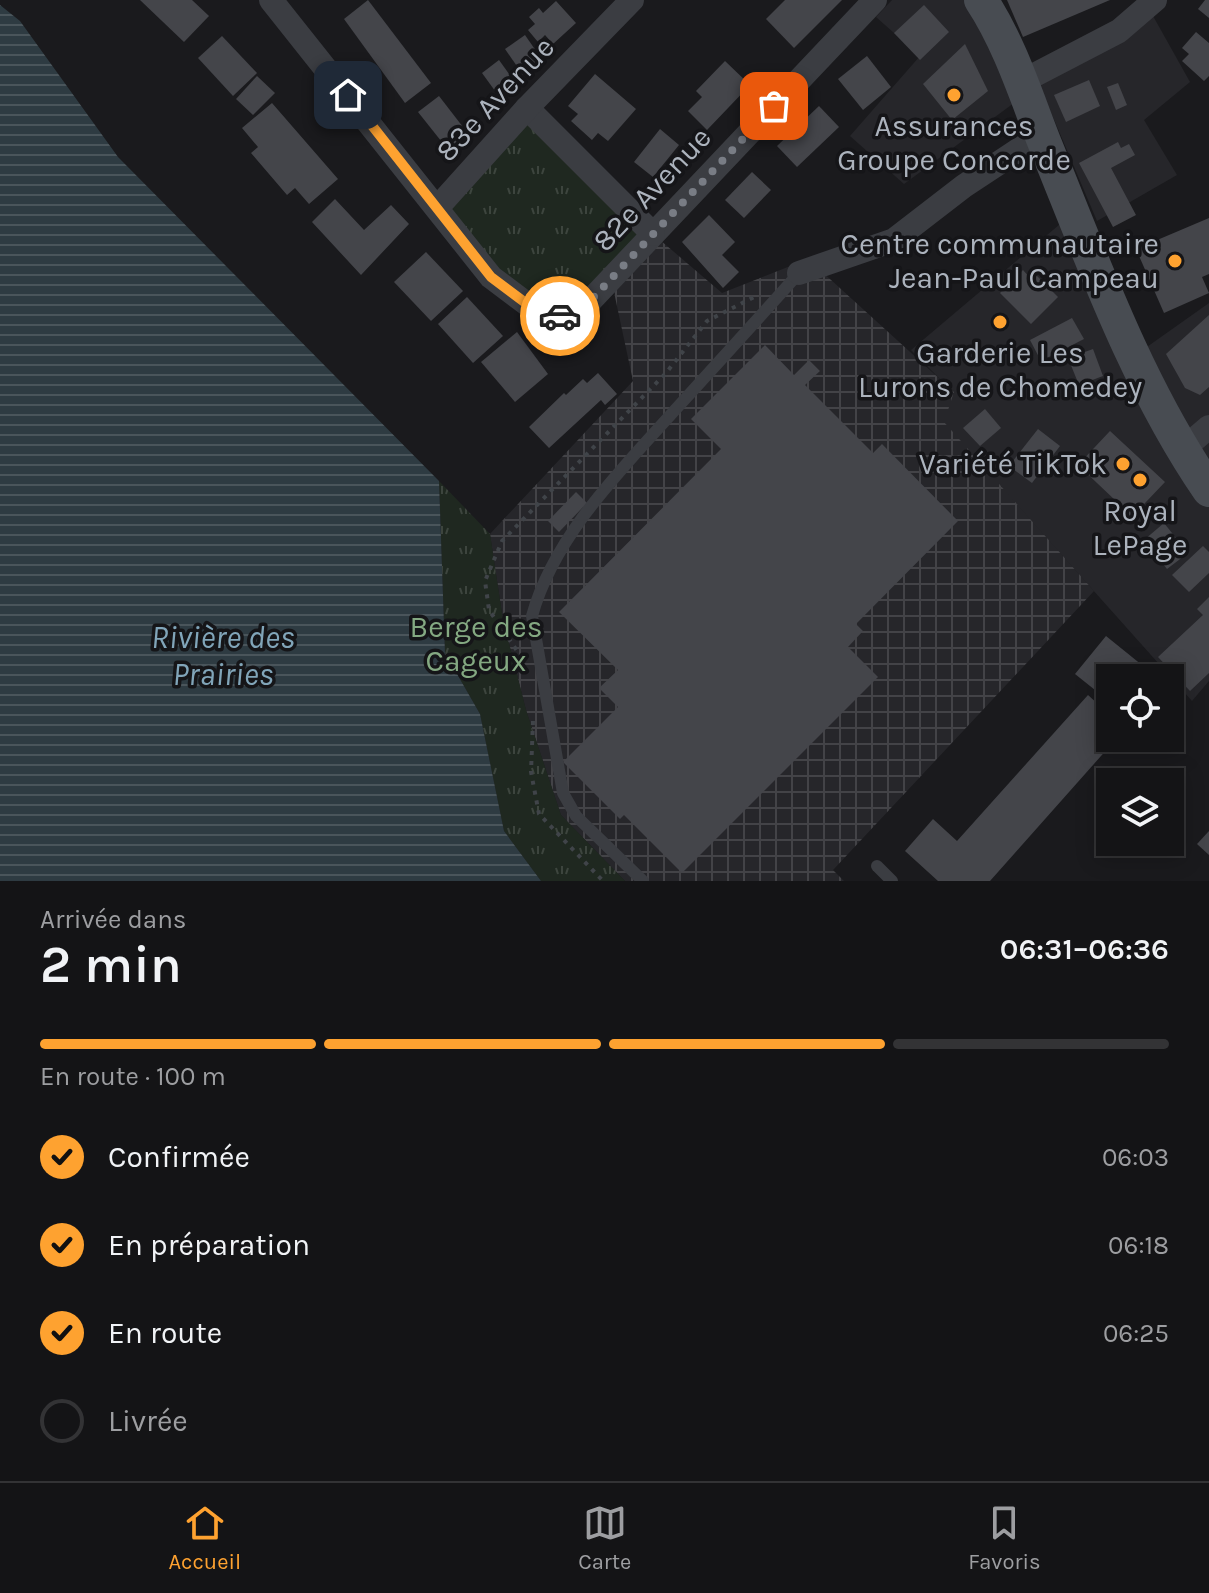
<!DOCTYPE html>
<html lang="fr">
<head>
<meta charset="utf-8">
<style>
	:root { --surface:#141416; --page:#1d1d1f; --text:#f1f3f6; --muted:#9d9ea1; --line:#333335; --accent:#fea230 }
	body { margin:0; font-family:Karla,sans-serif; background:var(--page); color:var(--text); height:100vh; display:flex; flex-direction:column; font-size:30px; white-space:nowrap }
	* { box-sizing:border-box; margin:0 }
	p { font-size:26px; color:var(--muted) }
	.icon { flex:none; width:44px; height:44px; fill:none; stroke:currentColor; stroke-width:2; stroke-linecap:round; stroke-linejoin:round }
	.map { position:relative; height:881px; overflow:hidden }
	.drawer { display:flex; flex-direction:column; background:var(--surface); flex:1 }
	.drawer>* { flex:none }
	.tools { position:absolute; left:1096px; top:664px; display:grid; gap:16px }
	.tools a { display:grid; place-items:center; width:88px; height:88px; border-radius:0px; background:var(--surface); box-shadow:0 4px 20px #0003,0 0 0 2px var(--line); font-size:40px }
	.pin { position:absolute; display:grid; place-items:center; width:68px; height:68px; color:#fff; margin:-34px; border-radius:16px; box-shadow:0 4px 12px #0006 }
	.courier { position:absolute; display:grid; place-items:center; width:80px; height:80px; margin:-40px; border:6px solid #fea230; border-radius:50%; background:#fff; color:#222; box-shadow:0 2px 10px #0007 }
	.overview em { font-style:normal; font-weight:600 }
	.overview div { display:flex; flex-direction:column-reverse }
	.overview { display:flex; align-items:center; justify-content:space-between; height:136px; padding:0 40px }
	h1 { font-size:52px; font-weight:600; line-height:60px }
	.bar { display:grid; grid-template-columns:repeat(4,1fr); gap:12px 8px; align-content:center; height:96px; padding:0 40px }
	.bar i { height:10px; border-radius:6px; background:var(--line) }
	.bar .current { background:var(--accent) }
	.bar p { grid-column:span 4 }
	ol { padding:0 40px; list-style:none }
	li { display:flex; align-items:center; gap:24px; height:88px }
	li p { margin-inline-start:auto }
	li .icon { padding:8px; border-radius:50%; background:var(--accent); color:#111; stroke-width:4 }
	li:last-child { color:var(--muted) }
	li i { width:44px; height:44px; border:4px solid var(--line); border-radius:50% }
	.tabs { display:flex; justify-content:space-around; align-items:center; height:112px; border-top:2px solid var(--line); background:var(--surface); font-size:22px; color:var(--muted) }
	.tabs a { display:grid; justify-items:center; gap:4px }
	.tabs .current { color:var(--accent) }
	.map>svg:first-child { display:block }
	.built { fill:#26262a }
	.industrial { fill:url(#industrial-grid) }
	.grass { fill:url(#grass-tufts) }
	.water { fill:url(#water-rules) }
	.building { fill:#44454a }
	.lines { fill:none; stroke-linecap:round; stroke-linejoin:round }
	.path { stroke:#404449; stroke-width:4; stroke-dasharray:4 6; stroke-linecap:butt }
	.lane { stroke:#3b3d42; stroke-width:12 }
	.street { stroke:#3b3d42; stroke-width:24 }
	.secondary { stroke:#484c52; stroke-width:34 }
	.done { stroke:#797d85; stroke-width:8; stroke-dasharray:0 14.4 }
	.route { stroke:#fea230; stroke-width:10 }
	.poi-dot { fill:#fea230; stroke:#151518; stroke-width:3 }
	.labels { text-anchor:middle; stroke-width:7; stroke-linejoin:round; paint-order:stroke }
	.street-label { font-size:30px; fill:#acb3bd; stroke:#151518 }
	.poi-label { font-size:30px; fill:#acb3bd; stroke:#151518 }
	.park-label { font-size:30px; fill:#84a982; stroke:#151518 }
	.water-label { font-size:32px; font-style:italic; fill:#81a5b9; stroke:#151518 }
</style>
</head>
<body>
<div class="map">
<svg width="1209" height="881" viewBox="0 0 1209 881">
	<defs>
		<pattern id="industrial-grid" width="8" height="8" patternUnits="userSpaceOnUse" patternTransform="scale(2)"><rect width="8" height="8" fill="#26262a"/><path d="M0 4h8M4 0v8" fill="none" stroke="#434347"/></pattern>
		<pattern id="grass-tufts" width="24" height="20" patternUnits="userSpaceOnUse" patternTransform="scale(2)"><rect width="24" height="20" fill="#1f2820"/><path d="M3 7l-1-3M5 7V3M7 7l1-3M15 17l-1-3M17 17v-4M19 17l1-3" fill="none" stroke="#3d453e"/></pattern>
		<pattern id="water-rules" width="6" height="5" patternUnits="userSpaceOnUse" patternTransform="scale(2)"><rect width="6" height="5" fill="#2e3b42"/><path d="M0 2.5h6" fill="none" stroke="#4a555b"/></pattern>
	</defs>
	<rect width="100%" height="100%" fill="#1a1a1d"/>
	<g class="built">
		<path d="M892,0H968L1018,100L904,184L850,136L920,56L876,17Z"/>
		<path d="M1148,7L1190,82L1144,120L1177,175L1097,221L1033,70Z"/>
		<path d="M1066,219L1144,349L1209,303V681L1192,701L943,422L953,392L911,350Z"/>
	</g>
	<path class="industrial" d="M653,234L722,293L808,259L954,392L944,422L1094,591L833,870L844,881H625L561,815L526,710L503,620L490,534L633,381L611,278Z"/>
	<g class="grass">
		<path d="M527,108L653,234L574,318L539,313L438,207Z"/>
		<path d="M439,481L490,534L503,620L526,710L561,815L625,881H541L504,831L480,714L445,653Z"/>
	</g>
	<path class="water" d="M0,5L20,21L118,157L439,481L445,653L480,714L504,831L541,881H0Z"/>
	<g class="building">
		<path d="M140,0H192L209,16L184,42Z"/>
		<path d="M368,0L431,83L405,103L344,19Z"/>
		<path d="M785,0H842L794,48L766,19Z"/>
		<path d="M1007,0H1110L1023,37Z"/>
		<path d="M1205,0H1209V18L1198,9Z"/>
		<path d="M556,1L576,23L553,44L545,35L538,42L528,30L535,24L529,17L539,8L543,13Z"/>
		<path d="M924,5L949,32L920,60L894,33Z"/>
		<path d="M1196,32L1209,43V76L1204,81L1182,61L1189,54L1182,48Z"/>
		<path d="M525,35L543,61L523,75L505,49Z"/>
		<path d="M222,36L257,73L233,96L198,58Z"/>
		<path d="M965,44L988,91L952,120L923,84Z"/>
		<path d="M867,56L891,87L863,110L838,79Z"/>
		<path d="M499,60L515,82L498,95L482,73Z"/>
		<path d="M725,61L750,85L707,130L688,111L702,97L696,91Z"/>
		<path d="M595,74L636,109L608,141L598,133L592,140L571,121L578,114L568,106Z"/>
		<path d="M257,76L275,93L253,115L236,99Z"/>
		<path d="M1089,80L1100,106L1066,122L1054,95Z"/>
		<path d="M1118,83L1127,105L1116,110L1107,87Z"/>
		<path d="M439,96L473,140L453,156L418,112Z"/>
		<path d="M272,103L338,179L309,204L295,188L287,195L251,153L258,147L242,128Z"/>
		<path d="M819,106L839,127L797,167L777,146Z"/>
		<path d="M660,129L679,145L653,177L634,162Z"/>
		<path d="M1118,142L1121,148L1129,144L1135,155L1111,168L1136,215L1113,227L1079,163Z"/>
		<path d="M752,172L771,190L744,218L725,200Z"/>
		<path d="M335,199L364,230L391,205L409,224L361,275L312,222Z"/>
		<path d="M709,215L735,242L722,255L739,272L723,288L682,242Z"/>
		<path d="M1209,218V274L1202,277L1209,293L1164,313L1136,249Z"/>
		<path d="M426,252L463,291L431,321L394,282Z"/>
		<path d="M1023,270L1031,279L1036,275L1058,297L1031,324L1000,293Z"/>
		<path d="M467,297L503,336L473,363L438,324Z"/>
		<path d="M1209,315V387L1200,395L1185,388L1166,354Z"/>
		<path d="M1072,318L1084,339L1041,361L1030,340Z"/>
		<path d="M517,332L548,374L515,402L481,362Z"/>
		<path d="M765,345L794,375L809,360L820,371L805,385L873,453L882,444L958,521L856,624L863,631L848,647L878,677L682,873L624,815L620,819L563,762L618,707L599,688L618,670L559,612L721,449L691,419Z"/>
		<path d="M1093,349L1103,376L1079,385L1068,358Z"/>
		<path d="M598,373L617,394L605,405L601,400L549,448L529,427L564,393L566,395L583,379L587,383Z"/>
		<path d="M985,409L1001,428L980,446L963,428Z"/>
		<path d="M1038,429L1060,446L1032,483L1009,466Z"/>
		<path d="M1110,431L1165,482L1127,522L1111,507L1116,501L1078,465Z"/>
		<path d="M576,492L587,503L559,532L548,521Z"/>
		<path d="M1164,523L1188,553L1167,569L1144,540Z"/>
		<path d="M1203,546L1209,552V573L1189,592L1172,575Z"/>
		<path d="M1209,597V673L1190,691L1158,657L1203,615L1197,609Z"/>
		<path d="M1106,636L1158,678H1110V702L1075,674Z"/>
		<path d="M1088,695L1110,715V738H1117L990,881H938L905,851L933,819L957,841Z"/>
		<path d="M1209,831V855L1197,844Z"/>
	</g>
	<g class="lines">
		<g class="path">
			<path d="M522,658L489,610L485,581L502,541L666,373L707,321L756,296"/>
			<path d="M533,721L531,772L539,814L603,881"/>
		</g>
		<g class="lane">
			<path d="M877,866L892,881"/>
			<path d="M643,881L576,816L563,793L532,616C554,536 621,470 675,410C716,365 758,319 799,273"/>
		</g>
		<g class="street">
			<path d="M271,0L491,277L539,313L574,318L875,0"/>
			<path d="M1021,82L1119,31L1155,0"/>
			<path d="M527,108L653,234"/>
			<path d="M438,207L527,108L632,0"/>
			<path d="M799,273L894,240L964,186L1041,135"/>
			<path d="M1182,450L1209,427"/>
		</g>
		<path class="secondary" d="M981,0C1010,44 1026,96 1045,144C1093,262 1137,385 1209,490"/>
	</g>
	<g class="lines">
		<path class="done" d="M560,316L574,318L774,106"/>
		<path class="route" d="M348,95L491,277L539,313L560,316"/>
	</g>
	<g class="poi-dot">
		<circle cx="954" cy="95" r="8"/>
		<circle cx="1175" cy="261" r="8"/>
		<circle cx="1000" cy="322" r="8"/>
		<circle cx="1123" cy="464" r="8"/>
		<circle cx="1140" cy="480" r="8"/>
	</g>
	<g class="labels">
		<g class="street-label">
			<text transform="translate(495 99) rotate(-47)" y="10">83e Avenue</text>
			<text transform="translate(652 189) rotate(-47)" y="10">82e Avenue</text>
		</g>
		<g class="poi-label">
			<text x="954" y="136">Assurances<tspan x="954" dy="34">Groupe Concorde</tspan></text>
			<text x="1159" y="254" text-anchor="end">Centre communautaire<tspan x="1159" dy="34">Jean-Paul Campeau</tspan></text>
			<text x="1000" y="363">Garderie Les<tspan x="1000" dy="34">Lurons de Chomedey</tspan></text>
			<text x="1107" y="474" text-anchor="end">Variété TikTok</text>
			<text x="1140" y="521">Royal<tspan x="1140" dy="34">LePage</tspan></text>
		</g>
		<g class="park-label">
			<text x="476" y="637">Berge des<tspan x="476" dy="34">Cageux</tspan></text>
		</g>
		<g class="water-label">
			<text x="223" y="648">Rivière des<tspan x="223" dy="37">Prairies</tspan></text>
		</g>
	</g>
</svg>
<div class="tools">
<a><svg class="icon" aria-label="locate" viewBox="0 0 24 24"><circle cx="12" cy="12" r="6"/><path d="M12 2v4M12 18v4M2 12h4M18 12h4"/></svg></a>
<a><svg class="icon" aria-label="layers" viewBox="0 0 24 24"><path d="M12 4l9 5-9 5-9-5zM3 14l9 5 9-5"/></svg></a>
</div>
<div class="pin" style="left:774px;top:106px;background:#ea580c"><svg class="icon" aria-label="bag" viewBox="0 0 24 24"><path d="M5 8h14l-1 12H6zM9 8a3 3 0 0 1 6 0"/></svg></div>
<div class="pin" style="left:348px;top:95px;background:#1f2937"><svg class="icon" aria-label="home" viewBox="0 0 24 24"><path d="M3 11l9-7 9 7M6 9v11h12V9"/></svg></div>
<div class="courier" style="left:560px;top:316px"><svg class="icon" aria-label="car" viewBox="0 0 24 24"><path d="M5 17H2v-5l4-1 3-4h7l3 4 3 1v5h-3M9 17h6M6 11h13"/><circle cx="7" cy="17" r="2"/><circle cx="17" cy="17" r="2"/></svg></div>
</div>
<section class="drawer">
<div class="overview"><div><h1>2 min</h1><p>Arrivée dans</p></div><em>06:31–06:36</em></div>
<div class="bar"><i class="current"></i><i class="current"></i><i class="current"></i><i></i><p>En route · 100 m</p></div>
<ol>
<li><svg class="icon" aria-label="check" viewBox="0 0 24 24"><path d="M5 12l5 5 9-10"/></svg>Confirmée<p>06:03</p></li>
<li><svg class="icon" aria-label="check" viewBox="0 0 24 24"><path d="M5 12l5 5 9-10"/></svg>En préparation<p>06:18</p></li>
<li><svg class="icon" aria-label="check" viewBox="0 0 24 24"><path d="M5 12l5 5 9-10"/></svg>En route<p>06:25</p></li>
<li><i></i>Livrée</li>
</ol>
</section>
<nav class="tabs">
<a class="current"><svg class="icon" aria-label="home" viewBox="0 0 24 24"><path d="M3 11l9-7 9 7M6 9v11h12V9"/></svg>Accueil</a>
<a><svg class="icon" aria-label="map" viewBox="0 0 24 24"><path d="M3 6l6-2 6 2 6-2v14l-6 2-6-2-6 2zM9 4v14M15 6v14"/></svg>Carte</a>
<a><svg class="icon" aria-label="saved" viewBox="0 0 24 24"><path d="M7 4h10v16l-5-4-5 4z"/></svg>Favoris</a>
</nav>
</body>
</html>
